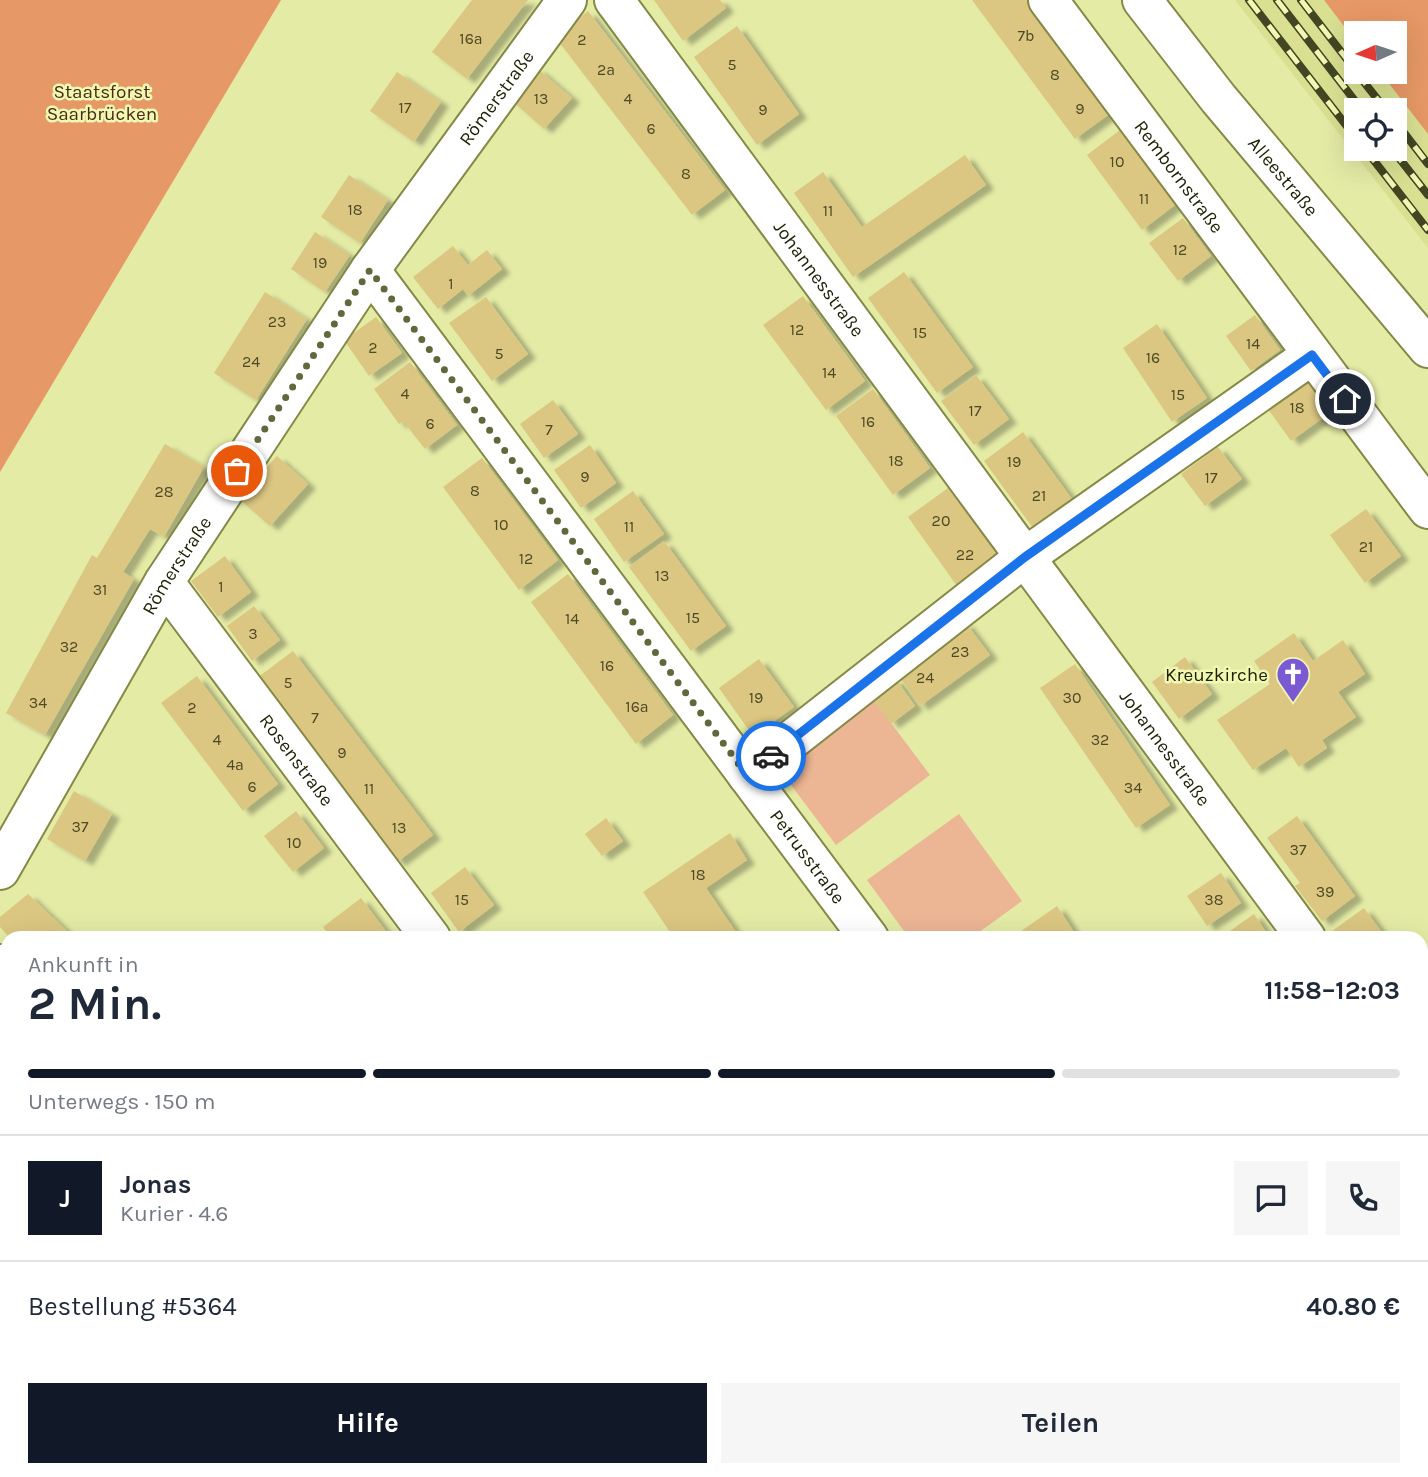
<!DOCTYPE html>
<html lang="de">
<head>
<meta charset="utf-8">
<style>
	:root { --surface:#fff; --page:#f6f6f7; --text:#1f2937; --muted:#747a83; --line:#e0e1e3; --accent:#111827 }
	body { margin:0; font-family:Karla,sans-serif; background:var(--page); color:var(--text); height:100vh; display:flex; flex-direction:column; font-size:26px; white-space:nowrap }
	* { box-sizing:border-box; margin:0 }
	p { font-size:23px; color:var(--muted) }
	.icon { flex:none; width:38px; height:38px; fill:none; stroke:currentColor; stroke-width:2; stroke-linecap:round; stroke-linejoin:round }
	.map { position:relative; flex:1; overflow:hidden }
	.sheet { position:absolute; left:0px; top:931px; width:1428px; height:546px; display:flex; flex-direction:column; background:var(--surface); border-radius:21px 21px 0 0; box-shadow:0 7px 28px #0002 }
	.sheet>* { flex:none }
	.needle { width:46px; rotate:267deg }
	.controls { position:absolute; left:1344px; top:21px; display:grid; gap:14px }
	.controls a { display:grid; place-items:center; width:63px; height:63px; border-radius:0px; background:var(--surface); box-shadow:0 7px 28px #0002; font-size:35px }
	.pin { position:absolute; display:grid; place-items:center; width:60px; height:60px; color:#fff; margin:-30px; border:4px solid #fff; border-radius:50%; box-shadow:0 2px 7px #0007 }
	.courier { position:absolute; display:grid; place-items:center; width:70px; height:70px; margin:-35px; border:5px solid #1a73e8; border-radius:50%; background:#fff; color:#222; box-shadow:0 2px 9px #0007 }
	.head em { font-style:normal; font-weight:700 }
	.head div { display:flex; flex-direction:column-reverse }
	.head { display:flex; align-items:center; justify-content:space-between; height:119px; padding:0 28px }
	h1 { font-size:46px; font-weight:700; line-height:52px }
	.bar { display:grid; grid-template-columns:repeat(4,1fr); gap:10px 7px; align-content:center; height:84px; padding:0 28px }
	.bar i { height:9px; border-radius:5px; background:var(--line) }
	.bar .on { background:var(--accent) }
	.bar p { grid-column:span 4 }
	.line { display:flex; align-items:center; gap:18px; padding:0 28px; border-top:2px solid var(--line) }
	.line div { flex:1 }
	.round { display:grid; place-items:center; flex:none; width:74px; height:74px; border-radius:0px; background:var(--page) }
	.action { display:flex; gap:14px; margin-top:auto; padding:14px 28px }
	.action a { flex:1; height:80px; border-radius:0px; background:var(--accent); color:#fff; font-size:28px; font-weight:700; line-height:80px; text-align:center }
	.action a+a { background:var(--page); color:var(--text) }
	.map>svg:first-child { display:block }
	.built { fill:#d9e092; fill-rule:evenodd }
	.green { fill:#ecb594 }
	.forest { fill:#e69866 }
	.building { fill:#dbc682; filter:url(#shadow) }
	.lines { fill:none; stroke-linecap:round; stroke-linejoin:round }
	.minor-casing { stroke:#848946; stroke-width:42 }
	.minor { stroke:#fff; stroke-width:38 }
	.rail-casing { stroke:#434622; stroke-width:8 }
	.rail { stroke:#f1f8b2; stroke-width:5; stroke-dasharray:16; stroke-linecap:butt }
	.done { stroke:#63673c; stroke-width:7; stroke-dasharray:0 12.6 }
	.route { stroke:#1a73e8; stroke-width:9 }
	.labels { text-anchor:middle; stroke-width:5; stroke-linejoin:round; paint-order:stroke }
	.number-label { font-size:16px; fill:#4d4a24 }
	.park-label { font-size:19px; fill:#4b2b16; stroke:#f1f8b2 }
	.street-label { font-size:19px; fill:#1e2004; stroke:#f1f8b2 }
	.poi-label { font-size:19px; fill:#1e2004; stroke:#f1f8b2; text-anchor:end }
</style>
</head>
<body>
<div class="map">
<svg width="1428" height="1477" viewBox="0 0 1428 1477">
	<defs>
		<filter id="shadow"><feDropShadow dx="8" dy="4.5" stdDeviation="2" flood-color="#0004"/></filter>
	</defs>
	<rect width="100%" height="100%" fill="#e4eba5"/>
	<path class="built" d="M1235,0H1324L1356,42V72H1380L1428,134V248ZM1356,110H1395V149H1356Z"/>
	<g class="green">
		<path d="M873,699L930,775L836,845L779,769Z"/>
		<path d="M959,814L1022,901L971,938H909L867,880Z"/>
	</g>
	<g class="forest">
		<path d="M0,0H281L0,472Z"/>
		<path d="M1324,0H1428V134L1380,72H1395V33H1356V42Z"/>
	</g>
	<g class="building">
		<path d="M472,0H528L467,79L432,52Z"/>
		<path d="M654,0H720L726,8L683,41Z"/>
		<path d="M972,0H1028L1112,112L1075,139Z"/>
		<path d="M588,11L725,190L692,215L555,37Z"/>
		<path d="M737,26L799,114L757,145L694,57Z"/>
		<path d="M537,68L572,98L544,129L510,99Z"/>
		<path d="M397,72L441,102L414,142L370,111Z"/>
		<path d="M1120,130L1175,205L1142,230L1087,155Z"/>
		<path d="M965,155L986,185L853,277L794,193L823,172L862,227Z"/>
		<path d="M349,175L388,200L360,243L321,217Z"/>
		<path d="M1183,218L1211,256L1178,281L1149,243Z"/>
		<path d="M315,232L350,255L325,292L291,269Z"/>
		<path d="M453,246L468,265L487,250L502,269L468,296L463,289L438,309L413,277Z"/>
		<path d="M904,272L973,367L937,393L868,298Z"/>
		<path d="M265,292L307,319L256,400L214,373Z"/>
		<path d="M803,296L865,381L826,410L763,325Z"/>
		<path d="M486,297L528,354L492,381L449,323Z"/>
		<path d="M1255,315L1280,350L1251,371L1226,336Z"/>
		<path d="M376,317L402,353L369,376L344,340Z"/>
		<path d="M1157,324L1207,398L1172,422L1123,348Z"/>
		<path d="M410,362L457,425L425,449L403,421L399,424L374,389Z"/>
		<path d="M1302,373L1331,412L1291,441L1263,402Z"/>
		<path d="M976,375L1009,419L974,445L941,401Z"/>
		<path d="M873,389L930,468L893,495L836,416Z"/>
		<path d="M553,400L578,434L544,458L520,424Z"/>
		<path d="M1023,432L1072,499L1033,528L984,461Z"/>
		<path d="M165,444L204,467L164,537L150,529L123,572L134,579L45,735L6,713L92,555L97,558Z"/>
		<path d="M590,445L616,483L581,508L554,470Z"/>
		<path d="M1218,447L1242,479L1205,506L1181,474Z"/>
		<path d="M277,456L308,484L270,526L238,498Z"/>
		<path d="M482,458L558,560L519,590L443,487Z"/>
		<path d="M948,488L998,556L957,586L908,517Z"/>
		<path d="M633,491L664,534L624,562L594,519Z"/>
		<path d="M1366,509L1401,556L1365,583L1330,535Z"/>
		<path d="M664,541L726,626L691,651L629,567Z"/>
		<path d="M225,556L251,592L218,617L191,581Z"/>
		<path d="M568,574L673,715L636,744L531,602Z"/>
		<path d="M254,606L280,640L252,661L227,626Z"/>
		<path d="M965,622L990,655L920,706L896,672Z"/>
		<path d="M1294,633L1313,661L1343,640L1365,674L1338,692L1356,717L1322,740L1327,748L1299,767L1286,748L1253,770L1217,720L1270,684L1254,661Z"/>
		<path d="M293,651L433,835L397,862L257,678Z"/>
		<path d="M1185,657L1212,694L1179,719L1152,682Z"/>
		<path d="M759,659L794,707L753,736L719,688Z"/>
		<path d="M1075,664L1170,805L1136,828L1040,688Z"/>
		<path d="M197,676L278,784L243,811L161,703Z"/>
		<path d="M895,678L915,706L891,724L871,696Z"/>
		<path d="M74,791L112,814L85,861L47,839Z"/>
		<path d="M296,811L324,848L293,872L264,836Z"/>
		<path d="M1297,816L1355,896L1322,921L1295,886L1300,883L1267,838Z"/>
		<path d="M606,818L623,841L602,856L585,834Z"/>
		<path d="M730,833L747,860L706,888L740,938H674L643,892Z"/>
		<path d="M465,867L494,905L459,932L431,893Z"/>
		<path d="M1221,873L1241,903L1207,926L1187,896Z"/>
		<path d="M28,894L70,934L65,938H10L0,927V917Z"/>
		<path d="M361,898L391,938H331L323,927Z"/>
		<path d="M1057,906L1076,935L1072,938H1011Z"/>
		<path d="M1364,908L1386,938H1336L1332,931Z"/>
		<path d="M1254,914L1270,938H1220Z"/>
		<path d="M1421,962L1428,971V1059L1425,1061L1421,1055Z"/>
		<path d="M7,1040V1067L0,1057V1045Z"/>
		<path d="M1421,1136L1428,1146V1300L1421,1316Z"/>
		<path d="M0,1447L7,1456V1470H18L23,1477H0Z"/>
		<path d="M169,1470H222L226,1475L160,1477Z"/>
		<path d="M294,1470H351L356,1477H299Z"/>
		<path d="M419,1470H469L474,1477H424Z"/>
		<path d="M898,1470H911L916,1477H889Z"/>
		<path d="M1081,1470H1101L1106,1477H1072Z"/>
		<path d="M1172,1470H1227L1232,1477H1177Z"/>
		<path d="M1286,1470H1356L1354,1477H1291Z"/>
	</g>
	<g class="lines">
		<defs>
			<g id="minor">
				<path id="s1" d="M614,0L1306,938"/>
				<path id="s2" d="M1048,0L1428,509"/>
				<path id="s3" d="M1142,0L1218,98L1428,348"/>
				<path id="s4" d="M370,270L869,938"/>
				<path id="s5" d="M164,582L431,938"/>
				<path d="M747,775L1025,557L1312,355"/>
				<path id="s6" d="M0,870L164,582L370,270L567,0"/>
				<path d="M0,964L7,973"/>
				<path d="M1421,1093L1428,1103"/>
				<path d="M1421,1385L1428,1369"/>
				<path d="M383,1470L388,1477"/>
				<path d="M831,1470L836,1477"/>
				<path d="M1264,1470L1269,1477"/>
				<path d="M119,1477L128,1470"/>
				<path d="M1383,1477L1386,1470"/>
			</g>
		</defs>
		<use href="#minor" class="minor-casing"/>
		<use href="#minor" class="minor"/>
		<defs>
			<g id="rail">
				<path d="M1249,0L1356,138"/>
				<path d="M1277,0L1362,110"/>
				<path d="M1301,0L1356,71"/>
				<path d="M1356,72L1386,110"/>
				<path d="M1395,121L1428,164"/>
				<path d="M1365,149L1428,230"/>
				<path d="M1392,149L1428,195"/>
			</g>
		</defs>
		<use href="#rail" class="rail-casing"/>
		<use href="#rail" class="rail"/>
	</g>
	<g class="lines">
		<path class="done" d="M237,471L370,270L747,775L771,756"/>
		<path class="route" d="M771,756L1025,557L1312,355L1345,399"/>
	</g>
	<defs>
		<symbol id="church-pin" viewBox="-11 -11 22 30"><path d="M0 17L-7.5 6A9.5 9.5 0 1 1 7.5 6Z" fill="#7b59d3" stroke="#f1f8b2"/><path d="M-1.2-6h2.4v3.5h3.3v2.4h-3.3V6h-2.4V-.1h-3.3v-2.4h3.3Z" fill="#fff"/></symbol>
	</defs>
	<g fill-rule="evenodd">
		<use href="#church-pin" x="1274" y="655" width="38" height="52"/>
	</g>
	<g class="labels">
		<g class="number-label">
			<text x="1026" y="41">7b</text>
			<text x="471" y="44">16a</text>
			<text x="582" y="45">2</text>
			<text x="732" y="70">5</text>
			<text x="606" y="75">2a</text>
			<text x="1055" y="80">8</text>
			<text x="541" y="104">13</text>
			<text x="628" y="104">4</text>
			<text x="405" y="113">17</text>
			<text x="1080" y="114">9</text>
			<text x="763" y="115">9</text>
			<text x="651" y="134">6</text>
			<text x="1117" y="167">10</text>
			<text x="686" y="179">8</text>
			<text x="1144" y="204">11</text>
			<text x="355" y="215">18</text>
			<text x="828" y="216">11</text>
			<text x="1180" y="255">12</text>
			<text x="320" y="268">19</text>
			<text x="451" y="289">1</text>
			<text x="277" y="327">23</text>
			<text x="797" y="335">12</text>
			<text x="920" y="338">15</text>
			<text x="1253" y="349">14</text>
			<text x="373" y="353">2</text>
			<text x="499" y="359">5</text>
			<text x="1153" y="363">16</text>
			<text x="251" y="367">24</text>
			<text x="829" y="378">14</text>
			<text x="405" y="399">4</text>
			<text x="1178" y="400">15</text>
			<text x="1297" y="413">18</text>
			<text x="975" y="416">17</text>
			<text x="868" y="427">16</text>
			<text x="430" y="429">6</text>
			<text x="549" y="435">7</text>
			<text x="896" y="466">18</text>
			<text x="1014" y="467">19</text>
			<text x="585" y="482">9</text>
			<text x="1211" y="483">17</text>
			<text x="475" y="496">8</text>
			<text x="164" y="497">28</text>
			<text x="1039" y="501">21</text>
			<text x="941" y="526">20</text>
			<text x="501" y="530">10</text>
			<text x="629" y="532">11</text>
			<text x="1366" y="552">21</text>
			<text x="965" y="560">22</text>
			<text x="526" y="564">12</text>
			<text x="662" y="581">13</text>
			<text x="221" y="592">1</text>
			<text x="100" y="595">31</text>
			<text x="693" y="623">15</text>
			<text x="572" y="624">14</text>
			<text x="253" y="639">3</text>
			<text x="69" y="652">32</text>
			<text x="960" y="657">23</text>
			<text x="607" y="671">16</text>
			<text x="925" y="683">24</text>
			<text x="288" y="688">5</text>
			<text x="756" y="703">19</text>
			<text x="1072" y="703">30</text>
			<text x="38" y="708">34</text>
			<text x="637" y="712">16a</text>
			<text x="192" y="713">2</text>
			<text x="315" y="723">7</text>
			<text x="217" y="745">4</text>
			<text x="1100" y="745">32</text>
			<text x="342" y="758">9</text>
			<text x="235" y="770">4a</text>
			<text x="252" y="792">6</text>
			<text x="1133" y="793">34</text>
			<text x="369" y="794">11</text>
			<text x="80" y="832">37</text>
			<text x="399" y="833">13</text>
			<text x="294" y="848">10</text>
			<text x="1298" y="855">37</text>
			<text x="698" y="880">18</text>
			<text x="1325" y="897">39</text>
			<text x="462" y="905">15</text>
			<text x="1214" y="905">38</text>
		</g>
		<g class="park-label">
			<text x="102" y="98">Staatsforst<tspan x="102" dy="22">Saarbrücken</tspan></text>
		</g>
		<g class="street-label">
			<text dy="7" stroke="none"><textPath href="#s6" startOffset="919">Römerstraße</textPath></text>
			<text dy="7" stroke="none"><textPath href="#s3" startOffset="226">Alleestraße</textPath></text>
			<text dy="7" stroke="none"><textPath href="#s2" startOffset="220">Rembornstraße</textPath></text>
			<text dy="7" stroke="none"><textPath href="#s1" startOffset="346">Johannesstraße</textPath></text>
			<text dy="7" stroke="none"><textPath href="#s6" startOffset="352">Römerstraße</textPath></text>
			<text dy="7" stroke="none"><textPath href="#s1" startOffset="929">Johannesstraße</textPath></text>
			<text dy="7" stroke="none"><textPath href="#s5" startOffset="222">Rosenstraße</textPath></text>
			<text dy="7" stroke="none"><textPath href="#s4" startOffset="732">Petrusstraße</textPath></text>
		</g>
		<g class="poi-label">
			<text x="1268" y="681">Kreuzkirche</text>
		</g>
	</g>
</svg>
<div class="controls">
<a><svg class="needle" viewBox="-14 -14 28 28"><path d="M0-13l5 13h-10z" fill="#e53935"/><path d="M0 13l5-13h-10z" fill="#747a83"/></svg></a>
<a><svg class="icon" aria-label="locate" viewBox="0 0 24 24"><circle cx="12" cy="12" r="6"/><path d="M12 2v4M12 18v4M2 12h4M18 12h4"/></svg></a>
</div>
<div class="pin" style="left:237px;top:471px;background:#ea580c"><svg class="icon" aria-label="bag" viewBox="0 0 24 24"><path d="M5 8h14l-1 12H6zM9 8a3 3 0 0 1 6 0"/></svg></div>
<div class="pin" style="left:1345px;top:399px;background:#1f2937"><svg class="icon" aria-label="home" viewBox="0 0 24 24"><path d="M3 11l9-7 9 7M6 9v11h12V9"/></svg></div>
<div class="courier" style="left:771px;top:756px"><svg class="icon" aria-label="car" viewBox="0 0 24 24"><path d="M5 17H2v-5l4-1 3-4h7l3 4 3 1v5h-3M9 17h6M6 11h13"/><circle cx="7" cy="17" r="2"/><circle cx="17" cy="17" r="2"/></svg></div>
<section class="sheet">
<div class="head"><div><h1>2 Min.</h1><p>Ankunft in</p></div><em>11:58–12:03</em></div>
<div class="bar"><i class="on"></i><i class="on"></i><i class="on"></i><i></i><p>Unterwegs · 150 m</p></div>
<div class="line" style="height:126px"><b class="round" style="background:var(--accent);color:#fff">J</b><div><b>Jonas</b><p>Kurier · 4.6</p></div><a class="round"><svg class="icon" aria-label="chat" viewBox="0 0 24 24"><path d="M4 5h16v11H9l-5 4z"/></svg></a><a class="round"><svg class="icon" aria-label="phone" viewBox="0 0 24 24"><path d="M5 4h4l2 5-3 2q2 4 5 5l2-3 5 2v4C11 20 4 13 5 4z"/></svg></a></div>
<div class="line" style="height:91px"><div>Bestellung #5364</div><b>40.80 €</b></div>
<div class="action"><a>Hilfe</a><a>Teilen</a></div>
</section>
</div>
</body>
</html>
